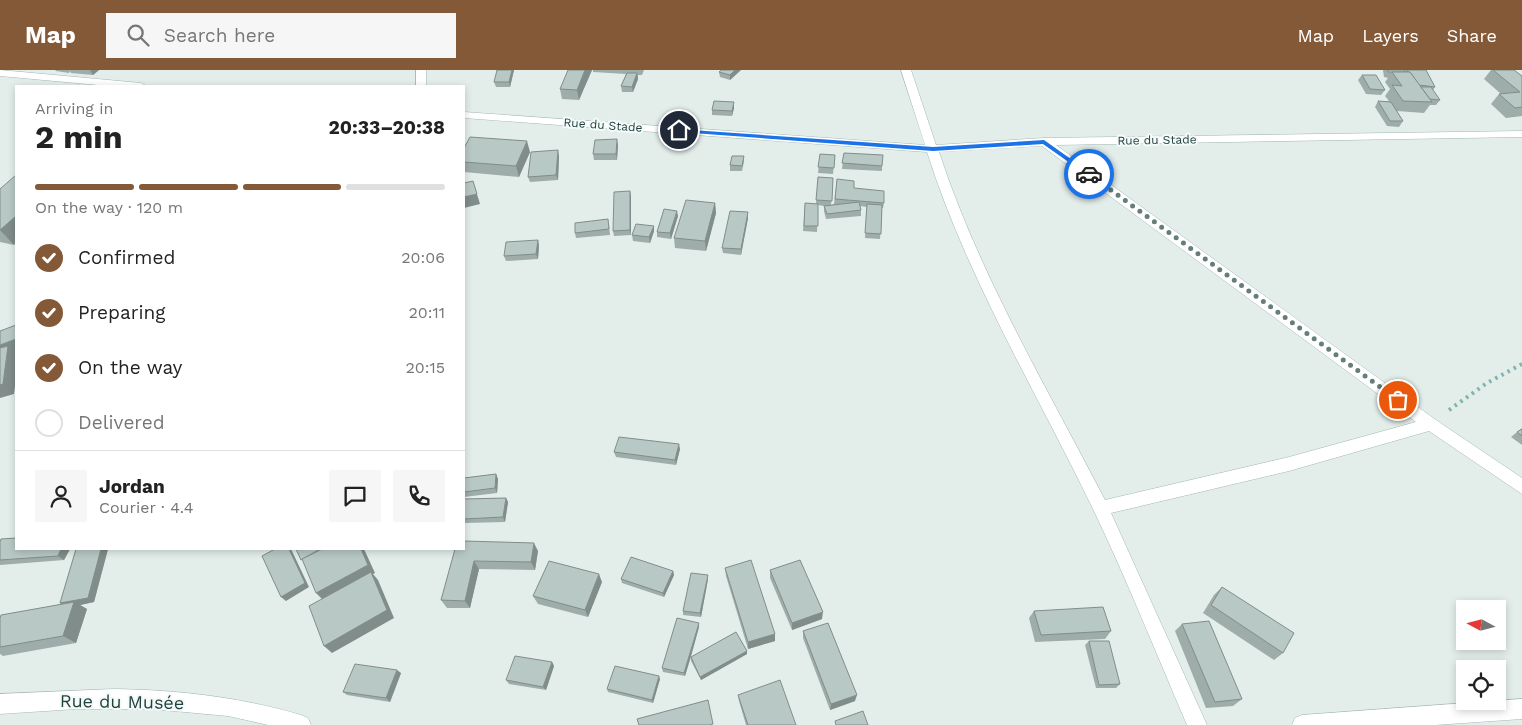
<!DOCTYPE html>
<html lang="en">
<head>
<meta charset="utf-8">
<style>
	:root { --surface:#fff; --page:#f6f6f6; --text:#222; --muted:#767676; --line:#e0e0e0; --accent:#845938 }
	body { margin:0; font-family:"Work Sans",sans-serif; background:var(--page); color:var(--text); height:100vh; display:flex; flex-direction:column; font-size:19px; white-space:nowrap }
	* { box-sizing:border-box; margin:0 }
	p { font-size:16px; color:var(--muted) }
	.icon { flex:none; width:28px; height:28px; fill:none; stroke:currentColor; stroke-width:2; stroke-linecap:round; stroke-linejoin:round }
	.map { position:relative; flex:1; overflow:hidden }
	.sheet { position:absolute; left:15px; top:15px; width:450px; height:465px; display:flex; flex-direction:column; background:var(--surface); border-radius:0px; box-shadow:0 2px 8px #0003 }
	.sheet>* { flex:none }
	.needle { width:32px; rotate:277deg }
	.controls { position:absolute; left:1456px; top:530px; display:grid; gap:10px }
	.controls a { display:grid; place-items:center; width:50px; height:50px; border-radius:0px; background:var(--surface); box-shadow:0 2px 8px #0003; font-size:25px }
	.pin { position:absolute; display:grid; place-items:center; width:42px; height:42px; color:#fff; margin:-21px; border:2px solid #fff; border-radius:50%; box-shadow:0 1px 5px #0007 }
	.courier { position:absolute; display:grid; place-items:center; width:50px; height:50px; margin:-25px; border:4px solid #1a73e8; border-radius:50%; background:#fff; color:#222; box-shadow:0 1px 6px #0007 }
	.headline em { font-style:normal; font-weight:700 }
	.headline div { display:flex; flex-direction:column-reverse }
	.headline { display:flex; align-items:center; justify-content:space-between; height:85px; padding:0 20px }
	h1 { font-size:32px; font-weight:700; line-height:38px }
	.bar { display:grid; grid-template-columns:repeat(4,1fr); gap:8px 5px; align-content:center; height:60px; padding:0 20px }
	.bar i { height:6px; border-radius:4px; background:var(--line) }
	.bar .on { background:var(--accent) }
	.bar p { grid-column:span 4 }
	.line { display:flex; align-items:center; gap:12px; padding:0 20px; border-top:1px solid var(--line) }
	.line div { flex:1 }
	.round { display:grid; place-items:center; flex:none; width:52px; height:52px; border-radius:0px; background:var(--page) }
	ol { padding:0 20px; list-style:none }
	li { display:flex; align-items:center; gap:15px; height:55px }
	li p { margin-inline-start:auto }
	li .icon { padding:5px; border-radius:50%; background:var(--accent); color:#fff; stroke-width:4 }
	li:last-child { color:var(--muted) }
	li i { width:28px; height:28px; border:2px solid var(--line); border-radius:50% }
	header { display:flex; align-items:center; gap:30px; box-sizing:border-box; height:70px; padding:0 25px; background:var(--accent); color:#fff }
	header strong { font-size:24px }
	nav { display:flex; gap:28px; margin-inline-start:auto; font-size:18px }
	.search { width:350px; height:45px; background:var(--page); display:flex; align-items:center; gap:12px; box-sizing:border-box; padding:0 18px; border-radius:0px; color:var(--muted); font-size:19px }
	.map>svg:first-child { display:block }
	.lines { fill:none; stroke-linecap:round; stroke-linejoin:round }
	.street-casing { stroke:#a5b7b4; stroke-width:1 }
	.path { stroke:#81b4ae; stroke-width:4; stroke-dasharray:2.5 4.5; stroke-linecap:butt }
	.street { fill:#fff; fill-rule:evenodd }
	.wall { fill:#9eada9 }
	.shaded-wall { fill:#818d8a }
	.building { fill:#b8c9c5; stroke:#818d8a }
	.route { fill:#1a73e8 }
	.done { stroke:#657e7b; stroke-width:5; stroke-dasharray:0 9 }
	.labels { text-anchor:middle; stroke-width:4; stroke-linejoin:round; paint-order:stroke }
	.far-street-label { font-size:12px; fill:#21413f; stroke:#f4faf8 }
	.near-street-label { font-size:18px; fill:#21413f; stroke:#f4faf8 }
</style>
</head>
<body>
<header>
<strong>Map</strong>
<div class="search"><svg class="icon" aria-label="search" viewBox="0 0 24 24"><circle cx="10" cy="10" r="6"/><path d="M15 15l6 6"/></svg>Search here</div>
<nav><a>Map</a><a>Layers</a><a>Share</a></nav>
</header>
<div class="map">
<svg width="1522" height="655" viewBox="0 0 1522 655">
	<rect width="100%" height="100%" fill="#e3eeeb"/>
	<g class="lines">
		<defs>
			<g id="street">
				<path d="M0,0L141,13L146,16H109L0,6Z"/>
				<rect x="416" y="0" width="10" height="16"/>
				<path d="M901,0H911L936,75L1044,68L1522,61V67L1056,75L1436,350L1522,408V424L1429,361L1289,401L1111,443L1207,655H1187C1156,583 1127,510 1093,439C1036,321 967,208 927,82L464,48V42L925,75ZM1042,76L1416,352L1289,387L1105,430C1046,316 979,204 939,82Z"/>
				<path d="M114,619C179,620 239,627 301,645L308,648L311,655H268L228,646L152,639H76L0,644V624Z"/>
				<path d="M1522,629V649L1435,655H1292L1295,648L1302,645Z"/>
			</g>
		</defs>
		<use href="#street" class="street-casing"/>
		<path class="path" d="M1449,340L1487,313L1522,294"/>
		<use href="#street" class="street"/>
	</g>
	<g class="wall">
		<path d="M55,0H99L93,5L71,3L70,1L69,3L56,1Z"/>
		<path d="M514,0L510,17H496L494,12Z"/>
		<path d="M569,0H592L579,30L562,29L560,19Z"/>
		<path d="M593,0H644L642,5H638V9L633,22H622L621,16L626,4L593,2Z"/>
		<path d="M741,0L730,10L720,7L719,2Z"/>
		<path d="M1383,0H1426L1435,17L1433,20L1440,30L1436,35H1430L1424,43L1397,41L1403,51L1399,57L1387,56L1375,37L1378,31H1389L1385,26L1390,19L1385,12L1388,8L1384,7Z"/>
		<path d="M1491,0H1514L1522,6V46L1506,48L1491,34L1499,24H1501L1484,9Z"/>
		<path d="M1362,5L1385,20L1381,25L1366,24L1358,10Z"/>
		<path d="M734,38L732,46L712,45V40Z"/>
		<path d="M618,75L617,90H594L593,84Z"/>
		<path d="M464,78L530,82L519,107L464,102Z"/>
		<path d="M844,83L882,96V101L842,99Z"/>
		<path d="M820,84L835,85L833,104L818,103Z"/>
		<path d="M559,86L558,110L530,112L528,107Z"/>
		<path d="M744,86V92L742,101H730V95Z"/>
		<path d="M818,107L833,108L831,135L834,134L837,109L854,118L884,133L883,138H882L880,169L865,168L867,137L860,136L861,140V146L826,149L824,141V136L818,135L817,162L803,161L805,133L816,134Z"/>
		<path d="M0,119L14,175L0,172Z"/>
		<path d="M630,121L631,127V165L614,166L613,161Z"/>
		<path d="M715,133L716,143L706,181L675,178L674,168Z"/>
		<path d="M678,146L671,169L657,167V162Z"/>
		<path d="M748,148L741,185L723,183L722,178Z"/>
		<path d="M609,155L610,165L576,168L575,163Z"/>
		<path d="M654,156V161L650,173L633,171L632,165Z"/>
		<path d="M538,170L539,176L538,189L506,191L504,186Z"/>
		<path d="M1522,358V375L1511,367Z"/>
		<path d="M680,379L676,395L616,387L614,382Z"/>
		<path d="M496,404L498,409L497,423L464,427V408Z"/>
		<path d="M506,428L508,432L505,452L464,453V429Z"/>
		<path d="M0,472L16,479H70L64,490L0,495Z"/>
		<path d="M76,479H108L94,532L80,535L87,539L76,573L3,586L0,584V548L61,534L60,533Z"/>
		<path d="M455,479L538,481L535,500L479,499L470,538H447L441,530Z"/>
		<path d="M725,498L775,571L748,579L726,506Z"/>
		<path d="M770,500L822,549L792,560L770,508Z"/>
		<path d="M673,501L674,505L664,527L622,513L621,509Z"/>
		<path d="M708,509L701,547L683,545V541Z"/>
		<path d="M602,512L588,547L538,534L533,526Z"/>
		<path d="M1222,517L1283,583L1274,590L1203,543L1214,525Z"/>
		<path d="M1034,541L1111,561L1105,569L1035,572L1029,548Z"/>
		<path d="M699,553V557L691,587L747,581V584L701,610L691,591V587L685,606L663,602L662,598Z"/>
		<path d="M1182,554L1242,629L1233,636L1206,638L1175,561Z"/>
		<path d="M803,561L855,631L830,640L803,568Z"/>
		<path d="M1089,571L1120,614L1116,618H1096L1085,575Z"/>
		<path d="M552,592L554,596L546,620L509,614L506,610Z"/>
		<path d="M401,603L390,632L347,625L343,622Z"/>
		<path d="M660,609L653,633L608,622L607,619Z"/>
		<path d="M738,625L796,655H746L739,631Z"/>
	</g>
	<g class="shaded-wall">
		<path d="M90,0H99L93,5Z"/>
		<path d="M512,0H514L510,17L509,12Z"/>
		<path d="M585,0H592L579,30L577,20Z"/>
		<path d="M735,0H741L730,10V5Z"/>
		<path d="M637,3L638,9L633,22L632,17Z"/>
		<path d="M734,32V38L732,46V41Z"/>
		<path d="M617,69L618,75L617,90L616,84Z"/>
		<path d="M527,71L530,82L519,107L516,96Z"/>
		<path d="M558,80L559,86L558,110L556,105Z"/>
		<path d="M473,111L480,134L464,138V127Z"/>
		<path d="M630,121L631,127V165L630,160Z"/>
		<path d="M715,133L716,143L706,181L705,171Z"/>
		<path d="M677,141L678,146L671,169L670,163Z"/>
		<path d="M748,142V148L741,185V179Z"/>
		<path d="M16,146V172L14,175L0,160Z"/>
		<path d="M654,156V161L650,173L649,167Z"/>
		<path d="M538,170L539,176L538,189L536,184Z"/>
		<path d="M16,269V309L14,324L0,328V275Z"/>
		<path d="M679,374L680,379L676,395L675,390Z"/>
		<path d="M496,404L498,409L497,423L495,418Z"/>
		<path d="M506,428L508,432L505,452L503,447Z"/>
		<path d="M534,473L538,481L535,500L531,492Z"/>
		<path d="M61,479H70L64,490L58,486Z"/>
		<path d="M101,479H108L94,532L80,535L87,539L76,573L63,566L67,537L60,533Z"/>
		<path d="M289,479H291L309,517L286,531L281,527Z"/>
		<path d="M361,479H364L375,503L373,504L378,510L394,548L332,583L324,576V531L316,523Z"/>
		<path d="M474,491L479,499L470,538L465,531Z"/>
		<path d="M673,501L674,505L664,527L663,523Z"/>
		<path d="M599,504L602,512L588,547L585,540Z"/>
		<path d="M708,505V509L701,547L700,543Z"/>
		<path d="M823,542L822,549L792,560V553Z"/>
		<path d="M699,553V557L685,606L684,603Z"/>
		<path d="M775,564V571L748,579V572Z"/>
		<path d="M747,581V584L701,610L700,607Z"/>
		<path d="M552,592L554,596L546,620L543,617Z"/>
		<path d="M397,600L401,603L390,632L386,628Z"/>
		<path d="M659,606L660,609L653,633L652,630Z"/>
		<path d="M857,625L855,631L830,640L831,634Z"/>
	</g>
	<g class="building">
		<path d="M497,0H512L509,12H494Z"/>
		<path d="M568,0H585L577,20L560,19Z"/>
		<path d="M721,0H735L730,5L719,2Z"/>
		<path d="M1388,0H1404L1405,2H1388Z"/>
		<path d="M1407,0H1426L1435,17L1419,15L1410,2H1408Z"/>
		<path d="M1493,0H1514L1522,6V37L1515,38L1499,24L1520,22Z"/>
		<path d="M1392,2H1410L1432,32L1403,31L1392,15L1402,16Z"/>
		<path d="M627,3H637L632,17L621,16Z"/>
		<path d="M1362,5H1376L1385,20L1370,19Z"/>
		<path d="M1421,17H1431L1440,30L1430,29Z"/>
		<path d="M714,31L734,32L732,41L712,40Z"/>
		<path d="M1378,31L1391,32L1403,51H1390Z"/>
		<path d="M470,67L527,71L516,96L464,92V78Z"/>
		<path d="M617,69L616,84H593L595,70Z"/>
		<path d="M558,80L556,105L528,107L531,82Z"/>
		<path d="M844,83L883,85L882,96L842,93Z"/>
		<path d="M820,84L835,85L834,98L818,97Z"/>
		<path d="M732,86H744L742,96L730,95Z"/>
		<path d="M16,105V146L0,160V119Z"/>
		<path d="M818,107L833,108L832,131L816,130Z"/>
		<path d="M837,109L854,111V118L884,121V133L835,129Z"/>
		<path d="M473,111L477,124L464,127V113Z"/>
		<path d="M630,121V160L613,161L614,122Z"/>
		<path d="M686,130L715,133L705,171L674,168Z"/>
		<path d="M859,132L861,140L827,144L824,136Z"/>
		<path d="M805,133L818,134V156H804Z"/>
		<path d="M867,134L882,135L881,164L865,163Z"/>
		<path d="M664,139L677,141L670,163L657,162Z"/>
		<path d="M730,141L748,142L741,179L722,178Z"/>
		<path d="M608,149L609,159L575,163V153Z"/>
		<path d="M636,154L654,156L649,167L632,165Z"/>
		<path d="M538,170L536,184L504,186L506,172Z"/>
		<path d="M16,255V269L0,275V261Z"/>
		<path d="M8,276L3,314L0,315V278Z"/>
		<path d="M1522,359V366L1517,362Z"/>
		<path d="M619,367L679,374L675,390L614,382Z"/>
		<path d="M496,404L495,418L464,422V408Z"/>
		<path d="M506,428L503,447L464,449V429Z"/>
		<path d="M16,468V479H61L58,486L0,490V472L1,469Z"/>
		<path d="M464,471L534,473L531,492L474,491L465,531L441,530L455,479H464Z"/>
		<path d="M76,479H101L88,528L60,533Z"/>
		<path d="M275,479H289L305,513L281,527L262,486Z"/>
		<path d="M296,479H320L301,490Z"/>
		<path d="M322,479H361L368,495L316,523L302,489Z"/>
		<path d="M631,487L673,501L663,523L621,509Z"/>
		<path d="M751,490L775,564L748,572L725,498Z"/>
		<path d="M800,490L823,542L792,553L770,500Z"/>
		<path d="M549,491L599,504L585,540L533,526Z"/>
		<path d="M371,502L387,540L324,576L309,536Z"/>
		<path d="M691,503L708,505L700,543L683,541Z"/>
		<path d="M1222,517L1294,563L1283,583L1211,535Z"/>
		<path d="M74,532L63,566L0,577V548L1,545Z"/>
		<path d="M1103,537L1111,561L1041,565L1034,541Z"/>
		<path d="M677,548L699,553L684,603L662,598Z"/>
		<path d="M1209,551L1242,629L1215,632L1182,554Z"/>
		<path d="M828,553L857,625L831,634L803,561Z"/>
		<path d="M736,562L747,581L700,607L691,587Z"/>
		<path d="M1089,571H1109L1120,614L1099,615Z"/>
		<path d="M515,586L552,592L543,617L506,610Z"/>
		<path d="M355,594L397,600L386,628L343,622Z"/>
		<path d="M615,596L659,606L652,630L607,619Z"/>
		<path d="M780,610L796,655H748L738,625Z"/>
		<path d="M708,630L713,654L709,655H639L637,649Z"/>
		<path d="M863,641L868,655H836L835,651Z"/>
	</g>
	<path class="route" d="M677,59L933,77L1044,70L1092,104L1087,105L1043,74L933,81L679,62Z"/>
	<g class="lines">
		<path class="done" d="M1089,104L1398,330"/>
	</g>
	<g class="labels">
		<g class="far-street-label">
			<text transform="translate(603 55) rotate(4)" y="4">Rue du Stade</text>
			<text transform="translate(1157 70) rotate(-1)" y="4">Rue du Stade</text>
		</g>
		<g class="near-street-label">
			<text transform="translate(122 632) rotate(1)" y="6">Rue du Musée</text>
		</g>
	</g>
</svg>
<div class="controls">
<a><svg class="needle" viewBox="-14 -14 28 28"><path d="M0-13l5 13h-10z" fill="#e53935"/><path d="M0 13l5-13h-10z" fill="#767676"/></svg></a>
<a><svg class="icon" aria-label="locate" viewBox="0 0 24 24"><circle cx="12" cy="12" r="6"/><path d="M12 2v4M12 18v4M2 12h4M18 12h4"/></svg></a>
</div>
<div class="pin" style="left:1398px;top:330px;background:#ea580c"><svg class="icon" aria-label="bag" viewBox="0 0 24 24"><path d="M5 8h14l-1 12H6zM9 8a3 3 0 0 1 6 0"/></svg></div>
<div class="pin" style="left:679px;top:60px;background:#1f2937"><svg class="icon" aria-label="home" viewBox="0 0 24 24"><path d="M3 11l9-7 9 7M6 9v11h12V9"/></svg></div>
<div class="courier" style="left:1089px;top:104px"><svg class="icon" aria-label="car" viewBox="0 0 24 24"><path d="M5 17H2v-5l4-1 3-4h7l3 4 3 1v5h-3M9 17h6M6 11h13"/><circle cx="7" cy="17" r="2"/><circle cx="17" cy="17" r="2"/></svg></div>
<section class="sheet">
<div class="headline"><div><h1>2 min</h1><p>Arriving in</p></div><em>20:33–20:38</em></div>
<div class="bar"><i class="on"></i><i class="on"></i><i class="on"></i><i></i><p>On the way · 120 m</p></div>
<ol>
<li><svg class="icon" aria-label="check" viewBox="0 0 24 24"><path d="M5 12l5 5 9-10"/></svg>Confirmed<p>20:06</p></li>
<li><svg class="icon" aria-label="check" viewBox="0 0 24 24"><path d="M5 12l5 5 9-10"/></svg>Preparing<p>20:11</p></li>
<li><svg class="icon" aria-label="check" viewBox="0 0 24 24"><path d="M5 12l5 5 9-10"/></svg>On the way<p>20:15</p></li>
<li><i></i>Delivered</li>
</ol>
<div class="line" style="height:90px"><a class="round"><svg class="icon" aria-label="person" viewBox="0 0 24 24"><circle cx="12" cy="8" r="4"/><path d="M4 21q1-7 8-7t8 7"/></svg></a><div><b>Jordan</b><p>Courier · 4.4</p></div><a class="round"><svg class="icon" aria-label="chat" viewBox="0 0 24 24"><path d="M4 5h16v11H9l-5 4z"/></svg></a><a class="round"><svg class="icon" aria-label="phone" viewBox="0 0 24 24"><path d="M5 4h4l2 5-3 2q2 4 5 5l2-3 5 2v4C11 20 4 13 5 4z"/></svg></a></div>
</section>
</div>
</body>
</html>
